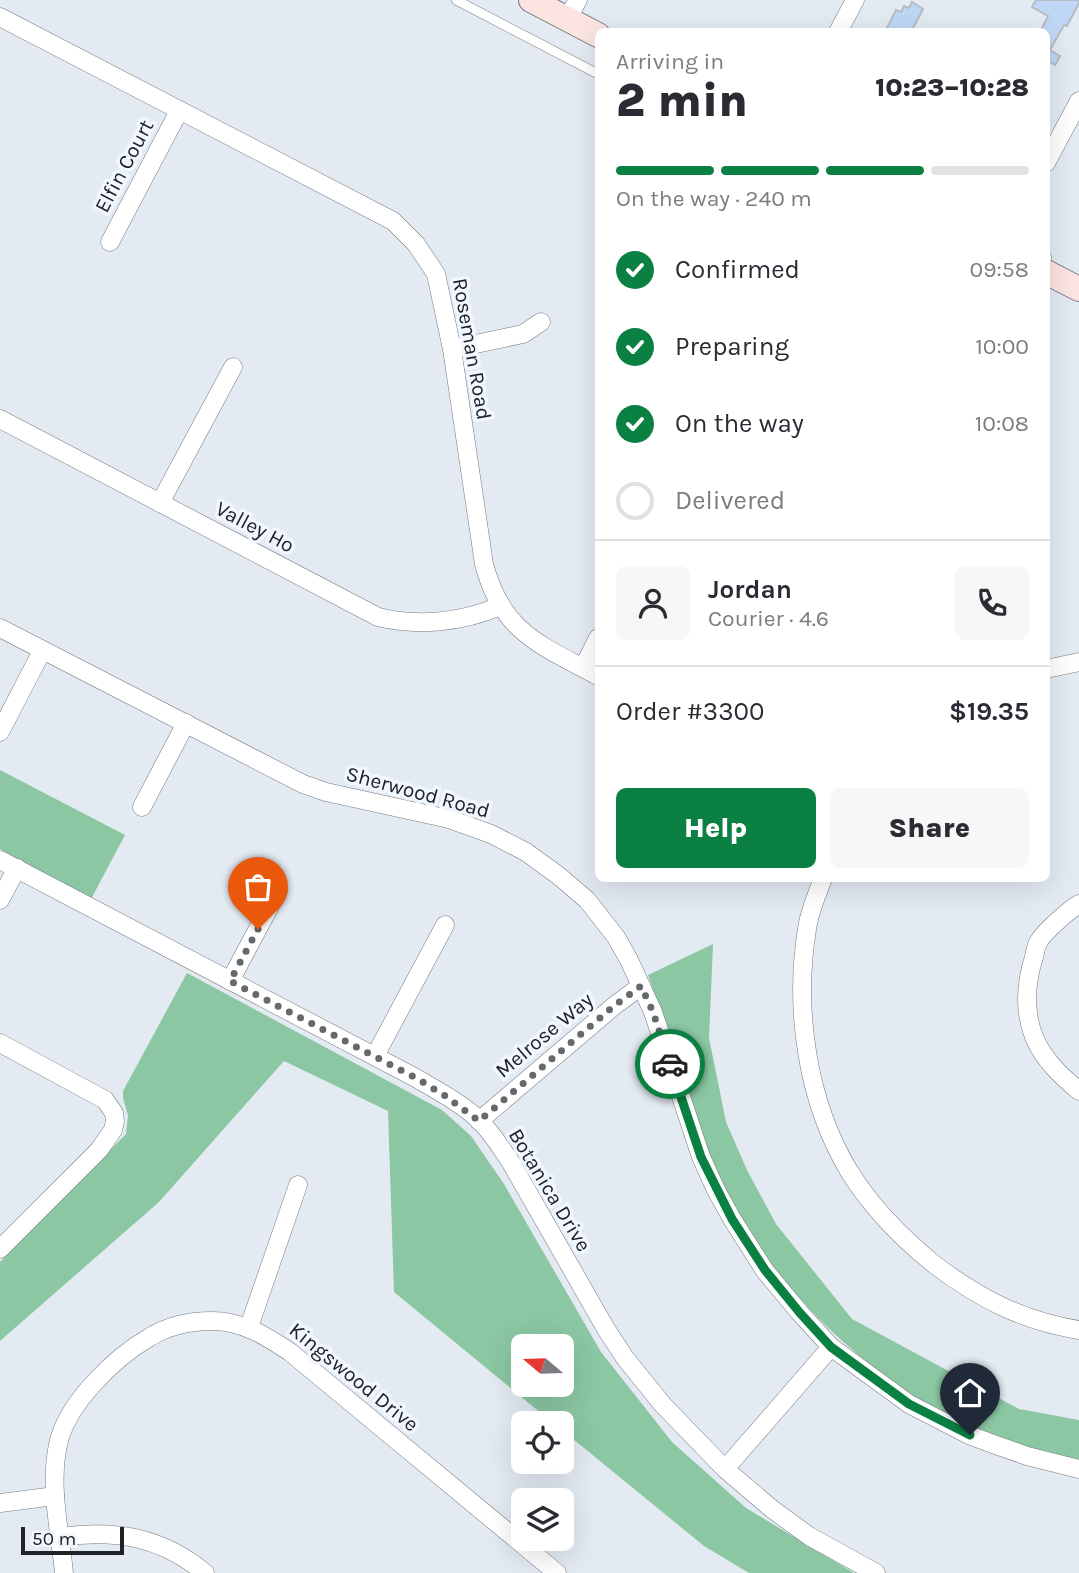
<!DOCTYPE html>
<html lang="en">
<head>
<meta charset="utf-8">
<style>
	:root { --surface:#fff; --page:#f7f7f7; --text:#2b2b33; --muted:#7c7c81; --line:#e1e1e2; --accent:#0b8043 }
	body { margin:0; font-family:Karla,sans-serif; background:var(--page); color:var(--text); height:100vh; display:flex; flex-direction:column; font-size:26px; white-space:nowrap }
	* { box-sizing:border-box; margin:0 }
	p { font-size:23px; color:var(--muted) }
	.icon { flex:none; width:38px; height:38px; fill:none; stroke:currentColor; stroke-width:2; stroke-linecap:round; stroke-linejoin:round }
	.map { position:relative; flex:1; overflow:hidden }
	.sheet { position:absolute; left:595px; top:28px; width:455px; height:854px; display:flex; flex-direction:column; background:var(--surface); border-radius:10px; box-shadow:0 7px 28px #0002 }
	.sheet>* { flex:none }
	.needle { width:46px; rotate:289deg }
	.buttons { position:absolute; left:511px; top:1334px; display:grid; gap:14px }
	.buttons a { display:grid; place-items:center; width:63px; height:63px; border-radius:10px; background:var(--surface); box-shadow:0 7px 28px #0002; font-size:35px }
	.scale { position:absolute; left:21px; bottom:18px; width:103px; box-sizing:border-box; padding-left:7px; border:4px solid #202326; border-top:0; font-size:19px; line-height:24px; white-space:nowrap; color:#202326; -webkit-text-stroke:5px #f1f7fe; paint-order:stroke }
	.pin { position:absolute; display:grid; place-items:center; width:60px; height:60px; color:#fff; margin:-72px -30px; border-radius:50% 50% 50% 0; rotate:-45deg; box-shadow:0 0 7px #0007 }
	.pin .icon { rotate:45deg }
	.courier { position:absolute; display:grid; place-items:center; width:70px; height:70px; margin:-35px; border:5px solid #0b8043; border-radius:50%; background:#fff; color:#222; box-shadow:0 2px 9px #0007 }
	.overview em { font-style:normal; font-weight:800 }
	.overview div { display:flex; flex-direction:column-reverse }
	.overview { display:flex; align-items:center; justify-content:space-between; height:119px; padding:0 21px }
	h1 { font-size:46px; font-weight:800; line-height:52px }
	.bar { display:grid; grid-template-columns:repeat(4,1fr); gap:10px 7px; align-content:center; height:84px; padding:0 21px }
	.bar i { height:9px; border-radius:5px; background:var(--line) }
	.bar .selected { background:var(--accent) }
	.bar p { grid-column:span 4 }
	.line { display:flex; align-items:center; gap:18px; padding:0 21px; border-top:2px solid var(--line) }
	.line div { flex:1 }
	.round { display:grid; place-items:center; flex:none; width:74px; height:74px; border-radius:10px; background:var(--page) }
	ol { padding:0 21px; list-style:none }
	li { display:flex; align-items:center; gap:21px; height:77px }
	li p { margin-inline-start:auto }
	li .icon { padding:7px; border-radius:50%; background:var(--accent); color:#fff; stroke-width:4 }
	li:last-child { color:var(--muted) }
	li i { width:38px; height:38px; border:4px solid var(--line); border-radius:50% }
	.primary-button { display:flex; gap:14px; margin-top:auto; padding:14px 21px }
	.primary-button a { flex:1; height:80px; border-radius:10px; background:var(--accent); color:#fff; font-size:28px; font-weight:800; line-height:80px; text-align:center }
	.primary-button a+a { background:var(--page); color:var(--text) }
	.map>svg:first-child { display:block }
	.green { fill:#8bc7a2; fill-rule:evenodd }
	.building { fill:#bfd7f5; stroke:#b5bcc4; stroke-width:2 }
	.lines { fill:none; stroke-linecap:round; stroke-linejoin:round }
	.lane-casing { stroke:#757b83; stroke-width:10 }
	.street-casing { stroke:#757b83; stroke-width:19 }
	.secondary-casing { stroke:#757b83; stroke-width:26 }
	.lane { stroke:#fff; stroke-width:9 }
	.street { stroke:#fff; stroke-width:18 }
	.secondary { stroke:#fce4e2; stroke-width:24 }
	.done { stroke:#64696d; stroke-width:7; stroke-dasharray:0 12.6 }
	.route { stroke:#0b8043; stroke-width:9 }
	.labels { text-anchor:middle; stroke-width:7; stroke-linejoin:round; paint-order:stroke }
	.street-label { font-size:21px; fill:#202326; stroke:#f1f7fe }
</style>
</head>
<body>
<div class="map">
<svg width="1079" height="1573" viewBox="0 0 1079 1573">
	<rect width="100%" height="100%" fill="#e3eaf2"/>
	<g class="green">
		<path d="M0,770L125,835L91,899L0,849Z"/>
		<path d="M713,944L709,1038L726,1122L747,1170L776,1224L852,1319L1019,1409L1079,1420V1463C1029,1448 975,1433 930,1407C920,1401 910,1393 899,1386C843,1347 797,1301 758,1245C751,1235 742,1225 737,1214C708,1160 692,1102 673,1045C665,1022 656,999 648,975Z"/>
		<path d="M187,973L442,1110L471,1136L504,1184L601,1352L672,1442L746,1508L854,1573H749L704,1546L562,1430V1423H553L394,1292L388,1111L284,1061L159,1202L0,1341V1262L126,1134L128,1115L123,1098V1091ZM523,1346H562V1384H523Z"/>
	</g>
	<g class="building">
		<path d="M1036,0H1079V3L1067,26L1064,25L1050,50L1060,56L1055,65L1046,60V32H1040L1048,16L1032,7Z"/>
		<path d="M912,2L923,9L911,32H885L896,10L901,12L904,6L909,8Z"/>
	</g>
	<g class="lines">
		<defs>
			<g id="lane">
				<path d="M456,0L598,74"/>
				<path d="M1046,259L1047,258"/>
			</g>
			<g id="street">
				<path d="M0,17L393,221L416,244L436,274L452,349L484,564C502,633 541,645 598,676"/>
				<path d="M567,19L578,0"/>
				<path d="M838,32L855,0"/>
				<path d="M1046,163L1079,101"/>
				<path d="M110,242L179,111"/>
				<path d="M452,349L523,334L541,322"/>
				<path d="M0,419L378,617C418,627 463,622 500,606"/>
				<path d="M160,503L233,367"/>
				<path d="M0,628L303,784L326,792L449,819L491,834L526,852L559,876L587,900L616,937L629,960L653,1012L701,1157L716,1190L732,1219L765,1271L800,1313L831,1347L909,1404L969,1435L993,1444L1027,1456L1079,1469"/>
				<path d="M583,668L598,638"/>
				<path d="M1046,669L1079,662"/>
				<path d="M0,732L42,651"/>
				<path d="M142,807L186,723"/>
				<path d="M0,860L416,1078C436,1090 463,1104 480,1121C492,1133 501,1148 510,1161L606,1329L625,1358L663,1405L725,1469L772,1509L809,1536L876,1573"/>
				<path d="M823,878C817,895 809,912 807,929C794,1010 807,1101 849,1171C871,1207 903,1239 935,1265C980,1299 1023,1321 1079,1330"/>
				<path d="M0,900L17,868"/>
				<path d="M1079,904C1069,910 1044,932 1039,941C1036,945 1035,952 1034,957C1026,982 1024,1011 1034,1037C1043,1059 1061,1076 1079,1091"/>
				<path d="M230,981L278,891"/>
				<path d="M0,1043L105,1100L114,1113L115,1121L113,1130L99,1150L0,1249"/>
				<path d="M375,1056L445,925"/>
				<path d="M479,1121L614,1006L641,986"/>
				<path d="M249,1327L298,1185"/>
				<path d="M725,1469L831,1347"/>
				<path d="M0,1503L55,1496"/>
				<path d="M61,1537C115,1529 162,1537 205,1573"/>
				<path d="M64,1573C60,1531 49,1487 58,1445C66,1404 115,1357 150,1337C168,1326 191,1321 212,1321C242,1321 266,1336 290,1352L557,1573"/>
			</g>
			<g id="secondary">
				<path d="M531,0L598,35"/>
				<path d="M1046,272L1079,289"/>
			</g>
		</defs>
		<use href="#lane" class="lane-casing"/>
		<use href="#street" class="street-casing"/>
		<use href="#secondary" class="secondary-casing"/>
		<use href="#lane" class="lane"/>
		<use href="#street" class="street"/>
		<use href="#secondary" class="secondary"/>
	</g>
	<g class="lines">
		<path class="done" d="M258,929L230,981L416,1078L444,1095L479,1121L614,1006L641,986L653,1012L670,1064"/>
		<path class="route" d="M670,1064L701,1157L732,1219L765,1270L800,1313L831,1347L909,1404L970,1435"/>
	</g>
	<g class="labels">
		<g class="street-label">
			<text transform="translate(124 166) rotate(-62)" y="7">Elfin Court</text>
			<text transform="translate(472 349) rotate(80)" y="7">Roseman Road</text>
			<text transform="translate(255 527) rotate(28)" y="7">Valley Ho</text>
			<text transform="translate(418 792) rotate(15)" y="7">Sherwood Road</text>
			<text transform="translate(544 1035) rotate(-40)" y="7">Melrose Way</text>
			<text transform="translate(550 1190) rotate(59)" y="7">Botanica Drive</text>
			<text transform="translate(354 1377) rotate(39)" y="7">Kingswood Drive</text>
		</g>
	</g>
</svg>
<div class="buttons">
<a><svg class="needle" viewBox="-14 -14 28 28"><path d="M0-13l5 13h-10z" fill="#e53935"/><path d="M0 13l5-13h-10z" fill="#7c7c81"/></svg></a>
<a><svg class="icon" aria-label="locate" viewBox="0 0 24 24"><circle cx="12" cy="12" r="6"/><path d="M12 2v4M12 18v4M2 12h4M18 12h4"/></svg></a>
<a><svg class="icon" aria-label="layers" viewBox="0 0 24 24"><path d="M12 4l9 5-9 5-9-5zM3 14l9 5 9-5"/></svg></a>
</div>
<div class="scale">50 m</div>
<div class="pin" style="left:258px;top:929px;background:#ea580c"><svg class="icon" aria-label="bag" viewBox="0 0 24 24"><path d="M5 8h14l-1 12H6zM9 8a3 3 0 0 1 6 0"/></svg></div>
<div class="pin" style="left:970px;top:1435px;background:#1f2937"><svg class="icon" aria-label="home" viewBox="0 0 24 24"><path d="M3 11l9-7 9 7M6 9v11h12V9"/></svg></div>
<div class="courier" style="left:670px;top:1064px"><svg class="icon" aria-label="car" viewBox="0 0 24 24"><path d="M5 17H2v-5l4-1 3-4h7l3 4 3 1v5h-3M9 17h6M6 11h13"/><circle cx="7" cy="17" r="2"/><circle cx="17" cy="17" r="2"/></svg></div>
<section class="sheet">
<div class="overview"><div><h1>2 min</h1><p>Arriving in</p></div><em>10:23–10:28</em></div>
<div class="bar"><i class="selected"></i><i class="selected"></i><i class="selected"></i><i></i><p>On the way · 240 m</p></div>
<ol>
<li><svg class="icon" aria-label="check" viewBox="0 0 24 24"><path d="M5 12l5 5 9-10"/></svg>Confirmed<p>09:58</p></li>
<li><svg class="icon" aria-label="check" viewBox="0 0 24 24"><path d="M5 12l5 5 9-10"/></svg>Preparing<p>10:00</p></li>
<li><svg class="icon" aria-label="check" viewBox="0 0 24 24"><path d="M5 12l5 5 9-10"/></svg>On the way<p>10:08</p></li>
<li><i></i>Delivered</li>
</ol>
<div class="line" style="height:126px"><a class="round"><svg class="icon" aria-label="person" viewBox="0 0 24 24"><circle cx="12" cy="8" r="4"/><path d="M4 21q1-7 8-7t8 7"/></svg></a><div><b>Jordan</b><p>Courier · 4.6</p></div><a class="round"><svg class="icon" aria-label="phone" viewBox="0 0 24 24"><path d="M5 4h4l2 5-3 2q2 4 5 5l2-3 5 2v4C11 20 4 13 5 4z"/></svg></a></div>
<div class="line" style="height:91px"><div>Order #3300</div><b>$19.35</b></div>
<div class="primary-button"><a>Help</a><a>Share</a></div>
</section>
</div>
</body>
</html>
